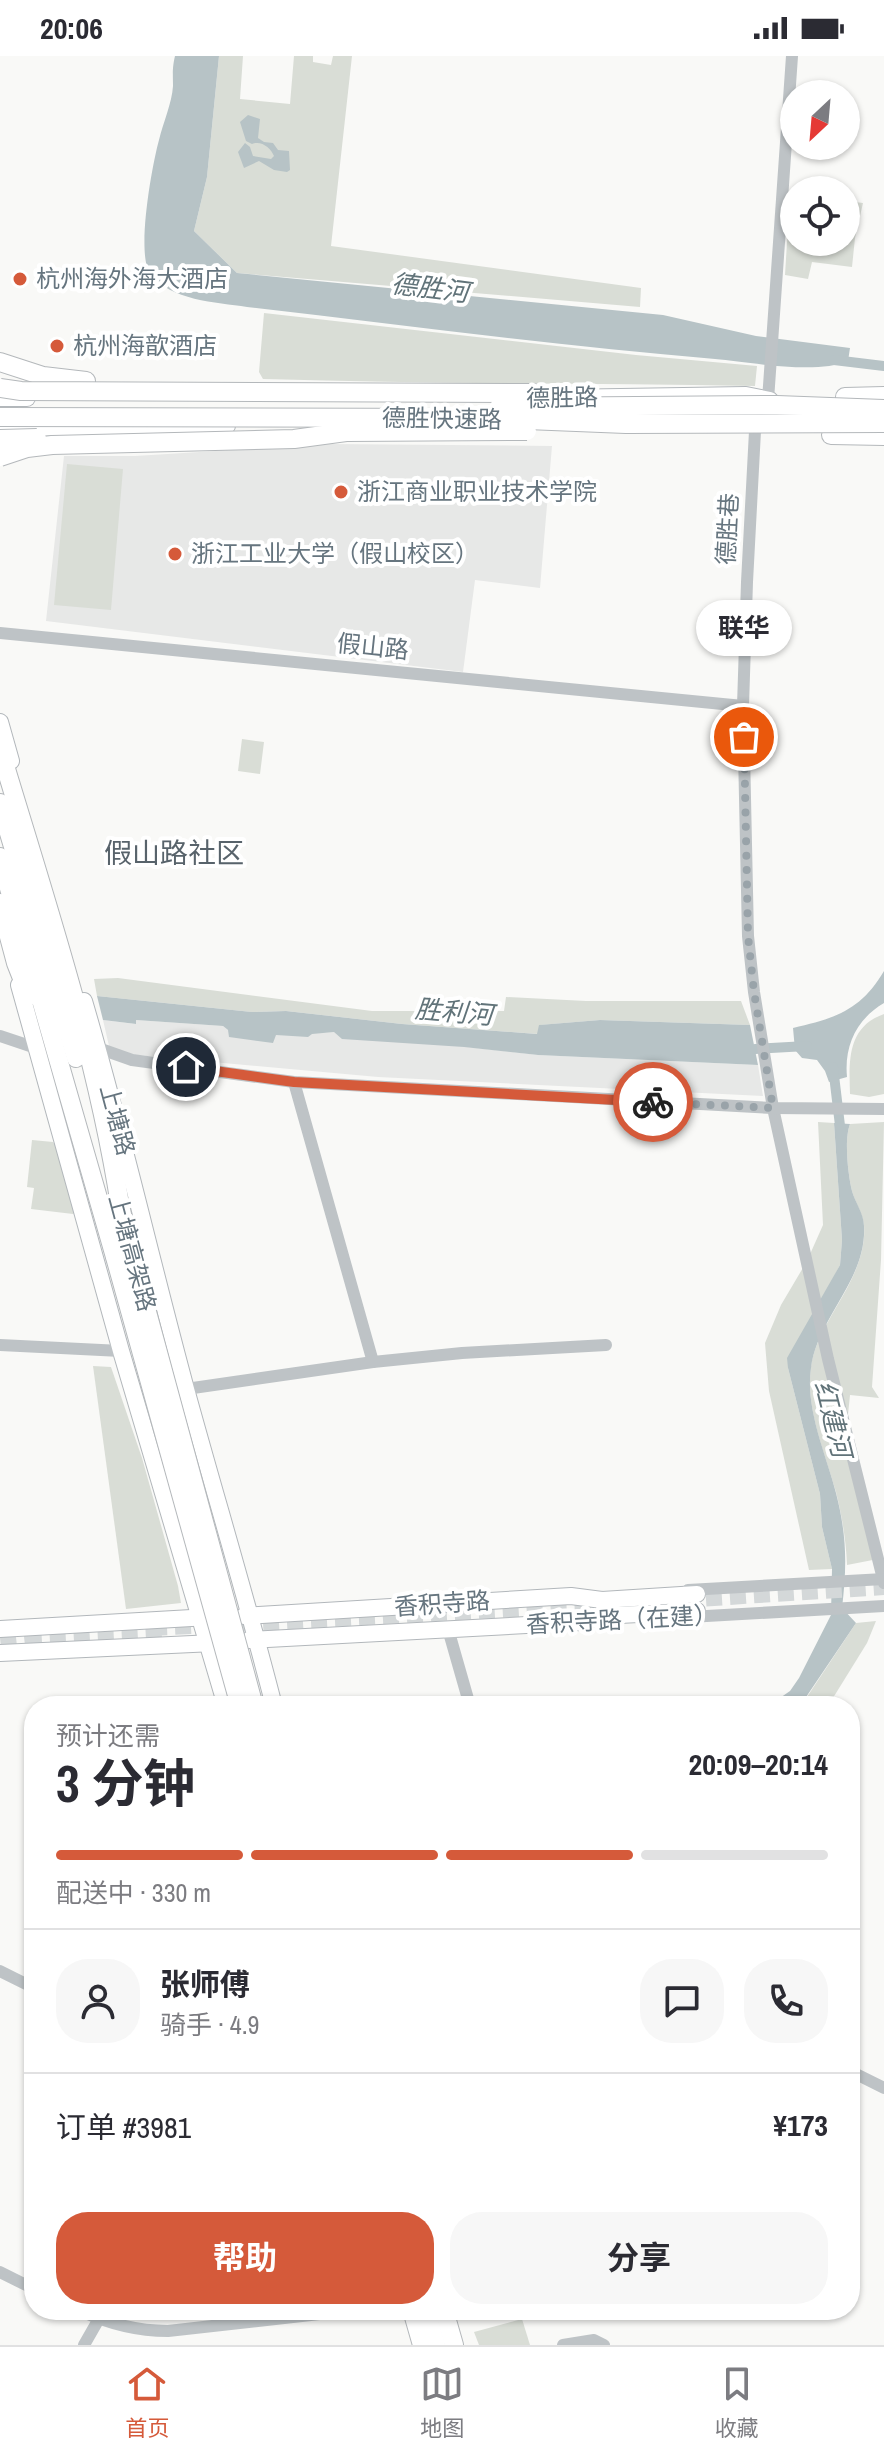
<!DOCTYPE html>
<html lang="zh">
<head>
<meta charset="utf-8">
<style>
	:root { --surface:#fff; --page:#f7f7f7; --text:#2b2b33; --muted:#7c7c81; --line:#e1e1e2; --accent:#d55a3a }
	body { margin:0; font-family:"Archivo Narrow","Noto Sans SC",sans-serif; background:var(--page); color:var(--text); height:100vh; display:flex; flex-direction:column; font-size:30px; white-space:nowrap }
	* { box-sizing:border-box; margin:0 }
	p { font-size:26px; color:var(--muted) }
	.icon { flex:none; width:44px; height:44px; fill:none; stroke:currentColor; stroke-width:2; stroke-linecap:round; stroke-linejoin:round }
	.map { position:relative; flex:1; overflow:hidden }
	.sheet { position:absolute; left:24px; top:1640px; width:836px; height:624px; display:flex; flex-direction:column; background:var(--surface); border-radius:32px; box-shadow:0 2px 6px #0004 }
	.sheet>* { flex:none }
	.needle { width:52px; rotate:206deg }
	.buttons { position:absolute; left:780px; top:24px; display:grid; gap:16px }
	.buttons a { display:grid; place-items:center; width:80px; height:80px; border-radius:50%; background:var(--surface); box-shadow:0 2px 6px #0004; font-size:40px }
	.pin { position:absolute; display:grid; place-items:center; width:68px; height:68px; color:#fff; margin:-34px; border:4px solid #fff; border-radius:50%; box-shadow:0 2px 8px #0007 }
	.courier { position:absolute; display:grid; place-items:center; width:80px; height:80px; margin:-40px; border:6px solid #d55a3a; border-radius:50%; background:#fff; color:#222; box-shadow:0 2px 10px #0007 }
	.bubble { position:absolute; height:56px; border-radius:28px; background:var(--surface); box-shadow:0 2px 6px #0004; font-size:26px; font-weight:700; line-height:56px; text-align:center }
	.head em { font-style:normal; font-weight:700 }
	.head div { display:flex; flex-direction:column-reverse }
	.head { display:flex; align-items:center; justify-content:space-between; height:136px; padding:0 32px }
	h1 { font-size:52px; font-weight:700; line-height:60px }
	.bar { display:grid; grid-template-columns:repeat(4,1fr); gap:12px 8px; align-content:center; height:96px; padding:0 32px }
	.bar i { height:10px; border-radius:6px; background:var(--line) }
	.bar .active { background:var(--accent) }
	.bar p { grid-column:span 4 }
	.line { display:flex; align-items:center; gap:20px; padding:0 32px; border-top:2px solid var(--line) }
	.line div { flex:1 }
	.round { display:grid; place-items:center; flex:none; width:84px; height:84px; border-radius:32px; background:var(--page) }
	.action { display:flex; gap:16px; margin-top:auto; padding:16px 32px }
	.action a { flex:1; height:92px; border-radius:32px; background:var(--accent); color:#fff; font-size:32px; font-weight:700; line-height:92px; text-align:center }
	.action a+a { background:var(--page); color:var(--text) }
	.status { display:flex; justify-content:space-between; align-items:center; height:56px; padding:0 40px; background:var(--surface); direction:ltr }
	.status svg { height:22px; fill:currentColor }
	.tabs { display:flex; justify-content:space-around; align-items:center; height:112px; border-top:2px solid var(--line); background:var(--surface); font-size:22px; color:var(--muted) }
	.tabs a { display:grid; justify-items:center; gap:4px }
	.tabs .active { color:var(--accent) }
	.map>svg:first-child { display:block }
	.built { fill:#e7e8e7 }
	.green { fill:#d9ddd6 }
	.water { fill:#b7c3c6 }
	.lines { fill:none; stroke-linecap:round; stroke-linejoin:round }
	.canal { stroke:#b7c3c6; stroke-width:10 }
	.major-tunnel { stroke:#d4d8d9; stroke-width:16; stroke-dasharray:16 8; stroke-linecap:butt }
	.major-casing { stroke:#b2b7bb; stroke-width:18 }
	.highway-casing { stroke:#b4b8bb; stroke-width:20 }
	.minor { stroke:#bec3c6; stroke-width:12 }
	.major { stroke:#fff; stroke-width:16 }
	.highway { stroke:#fff; stroke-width:18 }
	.highway-bridge-casing { stroke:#b4b8bb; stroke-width:20; stroke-linecap:butt }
	.highway-bridge { stroke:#fff; stroke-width:18 }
	.done { stroke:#99a3a9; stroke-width:8; stroke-dasharray:0 14.4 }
	.route { stroke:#d55a3a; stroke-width:10 }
	.poi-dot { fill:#d55a3a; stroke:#fff; stroke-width:3 }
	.labels { text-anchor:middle; stroke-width:8; stroke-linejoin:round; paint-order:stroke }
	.poi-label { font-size:24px; fill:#66757f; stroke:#fff; text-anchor:start }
	.street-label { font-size:24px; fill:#66757f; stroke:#fff }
	.water-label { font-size:26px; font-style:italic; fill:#617379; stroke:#fff }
	.quarter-label { font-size:28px; fill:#58636b; stroke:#fff }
</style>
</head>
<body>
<div class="status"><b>20:06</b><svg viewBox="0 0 49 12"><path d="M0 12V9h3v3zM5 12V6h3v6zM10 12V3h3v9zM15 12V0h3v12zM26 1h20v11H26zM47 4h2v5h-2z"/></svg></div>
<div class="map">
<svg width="884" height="2289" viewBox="0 0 884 2289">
	<rect width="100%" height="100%" fill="#f9f9f7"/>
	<g class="built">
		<path d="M329,388L552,390L540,532L475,524L463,616L46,565L64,400H135Z"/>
		<path d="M103,964L135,968L136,964L223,970L228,974L276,979L334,976L538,999L758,1009L763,1040L378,1021L125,998L109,990Z"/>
	</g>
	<g class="green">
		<path d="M219,0H243L240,43L290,48L294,0H313V6L331,9L333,0H352L331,190L641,232L640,251L237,217L194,175L207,121Z"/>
		<path d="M790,138L794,139V186H846V145L863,147L855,182L852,211L812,206L808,223L785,219Z"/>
		<path d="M264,257L636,299L757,310L755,330C591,327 427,328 263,323L259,316Z"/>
		<path d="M67,408L123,413L111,554L54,549Z"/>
		<path d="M242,683L264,686L260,718L238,715Z"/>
		<path d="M118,922L372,955H504L506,941L586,945H741L750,969L600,964L540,969L538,978L402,968L286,955L252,956L97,940L94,923Z"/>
		<path d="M884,958V1038L869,1041L850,1038C849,1005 847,971 884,958Z"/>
		<path d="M818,1066L834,1067L842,1184L840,1209L788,1312L820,1438L822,1471L832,1513L809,1514L769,1335L765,1287L781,1249L807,1205L823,1169Z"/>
		<path d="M884,1066L881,1204L872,1331L879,1342L850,1339L846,1378L883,1502L847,1509C846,1484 842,1460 836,1436C825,1397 805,1352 811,1311C817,1264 868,1223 864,1169C863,1158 855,1146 852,1135C848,1119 844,1083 850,1068Z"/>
		<path d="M32,1084L53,1086L57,1093L76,1155L73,1158L31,1153L34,1132L27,1131Z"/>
		<path d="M93,1310L111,1311L142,1402L178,1530L181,1547L126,1553Z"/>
		<path d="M876,1565L867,1587L828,1650H801L856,1567Z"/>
		<path d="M522,2263L530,2289H479L474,2276Z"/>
	</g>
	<g class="water">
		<path d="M175,0H219L207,121L194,175L237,217L663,259L756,280L850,292L848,305C816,319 750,306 715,303C558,290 403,269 247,251C216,246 170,245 150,217C136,198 152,109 159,84C163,67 172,47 173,30C173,18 172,13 175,0Z"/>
		<path d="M248,59L260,63L258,82L264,86L273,87L278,94L289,95L290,114L287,116L274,114L259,105L244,112L238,96L245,87L250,91L253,100L271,103L274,100C271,92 261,84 252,88L246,85L240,66Z"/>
		<path d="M884,915V947C857,963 844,989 847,1021L829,1026L825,1015L817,1004L802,1002L795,994L793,972C836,962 861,954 884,915Z"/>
		<path d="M97,940L252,956L286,955L402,968L537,978L539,969L600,964L750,969L758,1009L538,999L464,991L342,983L334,976L312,978L308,981L276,979L273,987L229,981L228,974L223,970L136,964V968L103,964Z"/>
		<path d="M834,1067L850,1068C844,1083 848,1119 852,1135C855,1146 864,1158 864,1170C867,1224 817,1262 811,1312C805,1353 826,1398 836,1437C847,1480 847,1510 842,1552L856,1567L800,1650H773L777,1644L790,1635L799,1622L831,1559L832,1513L822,1471L820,1438L788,1312L787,1302L840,1209L842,1184Z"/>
	</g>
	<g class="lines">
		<g class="canal">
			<path d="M834,304L884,310"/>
			<path d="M755,993L807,990"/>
			<path d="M833,1011L841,1078"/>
		</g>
		<g class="major-tunnel">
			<path d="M682,1544L884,1531"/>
			<path d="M239,1568L603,1548"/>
			<path d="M151,1572L215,1569"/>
			<path d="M0,1582L36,1578"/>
			<path d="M26,1587L162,1580"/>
		</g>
		<defs>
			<g id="major">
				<path d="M0,342H27"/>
				<path d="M558,342L746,339L770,344"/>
				<path d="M0,372L227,370"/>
				<path d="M0,666L11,705"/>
				<path d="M19,929L121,1295L226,1650"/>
				<path d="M84,945C122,1074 151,1204 186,1333C215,1439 247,1544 274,1650"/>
				<path d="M244,1560L571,1540L602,1544L697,1538"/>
				<path d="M0,1573L209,1561"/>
				<path d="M249,1584L582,1566L600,1560L697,1555"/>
				<path d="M0,1597L214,1587"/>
			</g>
			<g id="highway">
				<path d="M0,306L43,320L86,325"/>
				<path d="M845,341L884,340"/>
				<path d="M831,379L884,380"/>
				<path d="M0,693C45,843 96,995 120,1149"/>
				<path d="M0,747L76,1002"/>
				<path d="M0,801L115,1201"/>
				<path d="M0,847L16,907L29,940"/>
				<path d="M118,1141L131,1197"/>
				<path d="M412,2254L422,2289"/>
				<path d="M426,2254L436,2289"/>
				<path d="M444,2254L454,2289"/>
			</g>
		</defs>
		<use href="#major" class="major-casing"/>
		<use href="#highway" class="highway-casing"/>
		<g class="minor">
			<path d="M792,0L768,344L755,375L747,526L743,650L748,880L754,936L773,1052L828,1303L884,1527"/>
			<path d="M0,577L743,650"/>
			<path d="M0,980L36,992"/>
			<path d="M98,992L132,1004L294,1026L773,1052L884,1053"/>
			<path d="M294,1026L373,1306"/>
			<path d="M0,1289L121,1295"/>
			<path d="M186,1333L373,1306L462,1297L606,1289"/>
			<path d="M688,1534L884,1523"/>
			<path d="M689,1561L884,1550"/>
			<path d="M448,1573L470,1650"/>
			<path d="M0,1915L34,1932"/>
			<path d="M850,2015L884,2032"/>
			<path d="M0,2216L34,2233"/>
			<path d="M79,2254C109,2268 136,2275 168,2275L355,2254"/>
			<path d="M84,2289L104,2254"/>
			<path d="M563,2289L594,2284L604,2289"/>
		</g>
		<use href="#major" class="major"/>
		<use href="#highway" class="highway"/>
		<defs>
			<g id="highway-bridge">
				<path d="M0,332L21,335L533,337L560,344"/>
				<path d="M499,351L777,349L884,353"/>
				<path d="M0,361L480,362L626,368L884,367"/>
				<path d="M0,383L37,382"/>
				<path d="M0,401L27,392L52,389L294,383L346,376L527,375"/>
				<path d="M131,1197L254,1650"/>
				<path d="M115,1201L240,1650"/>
			</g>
		</defs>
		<use href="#highway-bridge" class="highway-bridge-casing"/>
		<use href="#highway-bridge" class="highway-bridge"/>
	</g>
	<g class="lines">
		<path class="done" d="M653,1046L773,1052L754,936L748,880L744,681"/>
		<path class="route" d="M186,1011L294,1026L653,1046"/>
	</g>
	<g class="poi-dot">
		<circle cx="20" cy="223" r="8"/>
		<circle cx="57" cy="290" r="8"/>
		<circle cx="341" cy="436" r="8"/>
		<circle cx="175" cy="498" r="8"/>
	</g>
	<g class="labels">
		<g class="poi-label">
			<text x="36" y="231">杭州海外海大酒店</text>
			<text x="73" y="298">杭州海歆酒店</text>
			<text x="357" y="444">浙江商业职业技术学院</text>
			<text x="191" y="506">浙江工业大学（假山校区）</text>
		</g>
		<g class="street-label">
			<text transform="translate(562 342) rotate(-1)" y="8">德胜路</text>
			<text transform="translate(442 363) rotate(1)" y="8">德胜快速路</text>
			<text transform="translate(728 473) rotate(-87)" y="8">德胜巷</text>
			<text transform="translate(373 591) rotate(6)" y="8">假山路</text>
			<text transform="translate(117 1064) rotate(75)" y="8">上塘路</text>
			<text transform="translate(132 1197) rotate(75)" y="8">上塘高架路</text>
			<text transform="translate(442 1548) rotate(-4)" y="8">香积寺路</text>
			<text transform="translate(622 1564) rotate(-3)" y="8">香积寺路（在建）</text>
		</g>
		<g class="water-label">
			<text transform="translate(430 232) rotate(7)" y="9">德胜河</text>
			<text transform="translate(454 956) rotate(5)" y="9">胜利河</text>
			<text transform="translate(833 1363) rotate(76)" y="9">红建河</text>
		</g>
		<g class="quarter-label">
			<text x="174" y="807">假山路社区</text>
		</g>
	</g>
</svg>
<div class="buttons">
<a><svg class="needle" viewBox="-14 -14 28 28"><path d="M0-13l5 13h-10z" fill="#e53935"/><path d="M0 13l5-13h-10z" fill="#7c7c81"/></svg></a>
<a><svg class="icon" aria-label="locate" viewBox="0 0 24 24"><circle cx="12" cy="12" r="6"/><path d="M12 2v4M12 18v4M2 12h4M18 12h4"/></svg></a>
</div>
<div class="pin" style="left:744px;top:681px;background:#ea580c"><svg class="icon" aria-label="bag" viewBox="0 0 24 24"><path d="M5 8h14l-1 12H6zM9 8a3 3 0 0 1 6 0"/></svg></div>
<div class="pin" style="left:186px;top:1011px;background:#1f2937"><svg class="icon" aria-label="home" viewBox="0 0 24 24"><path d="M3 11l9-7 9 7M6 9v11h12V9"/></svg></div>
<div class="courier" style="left:653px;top:1046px"><svg class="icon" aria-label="bike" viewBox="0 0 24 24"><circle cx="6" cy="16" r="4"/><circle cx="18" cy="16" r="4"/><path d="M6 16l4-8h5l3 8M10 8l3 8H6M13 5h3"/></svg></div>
<div class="bubble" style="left:696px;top:544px;width:96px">联华</div>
<section class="sheet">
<div class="head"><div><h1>3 分钟</h1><p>预计还需</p></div><em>20:09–20:14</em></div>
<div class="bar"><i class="active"></i><i class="active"></i><i class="active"></i><i></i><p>配送中 · 330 m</p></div>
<div class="line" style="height:144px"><a class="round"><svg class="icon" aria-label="person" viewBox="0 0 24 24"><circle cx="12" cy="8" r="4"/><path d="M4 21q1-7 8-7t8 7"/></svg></a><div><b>张师傅</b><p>骑手 · 4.9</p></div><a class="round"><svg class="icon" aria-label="chat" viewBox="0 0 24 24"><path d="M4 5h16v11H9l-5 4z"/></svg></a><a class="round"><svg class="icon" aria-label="phone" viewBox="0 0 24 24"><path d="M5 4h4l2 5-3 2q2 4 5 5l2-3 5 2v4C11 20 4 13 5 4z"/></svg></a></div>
<div class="line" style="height:104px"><div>订单 #3981</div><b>¥173</b></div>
<div class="action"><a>帮助</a><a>分享</a></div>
</section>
</div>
<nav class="tabs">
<a class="active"><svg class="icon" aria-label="home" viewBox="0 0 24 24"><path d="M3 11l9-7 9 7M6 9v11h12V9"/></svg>首页</a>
<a><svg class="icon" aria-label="map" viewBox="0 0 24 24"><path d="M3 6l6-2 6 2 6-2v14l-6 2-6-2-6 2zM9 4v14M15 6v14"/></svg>地图</a>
<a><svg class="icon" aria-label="saved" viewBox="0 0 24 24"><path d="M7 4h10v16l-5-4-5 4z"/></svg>收藏</a>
</nav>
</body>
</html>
